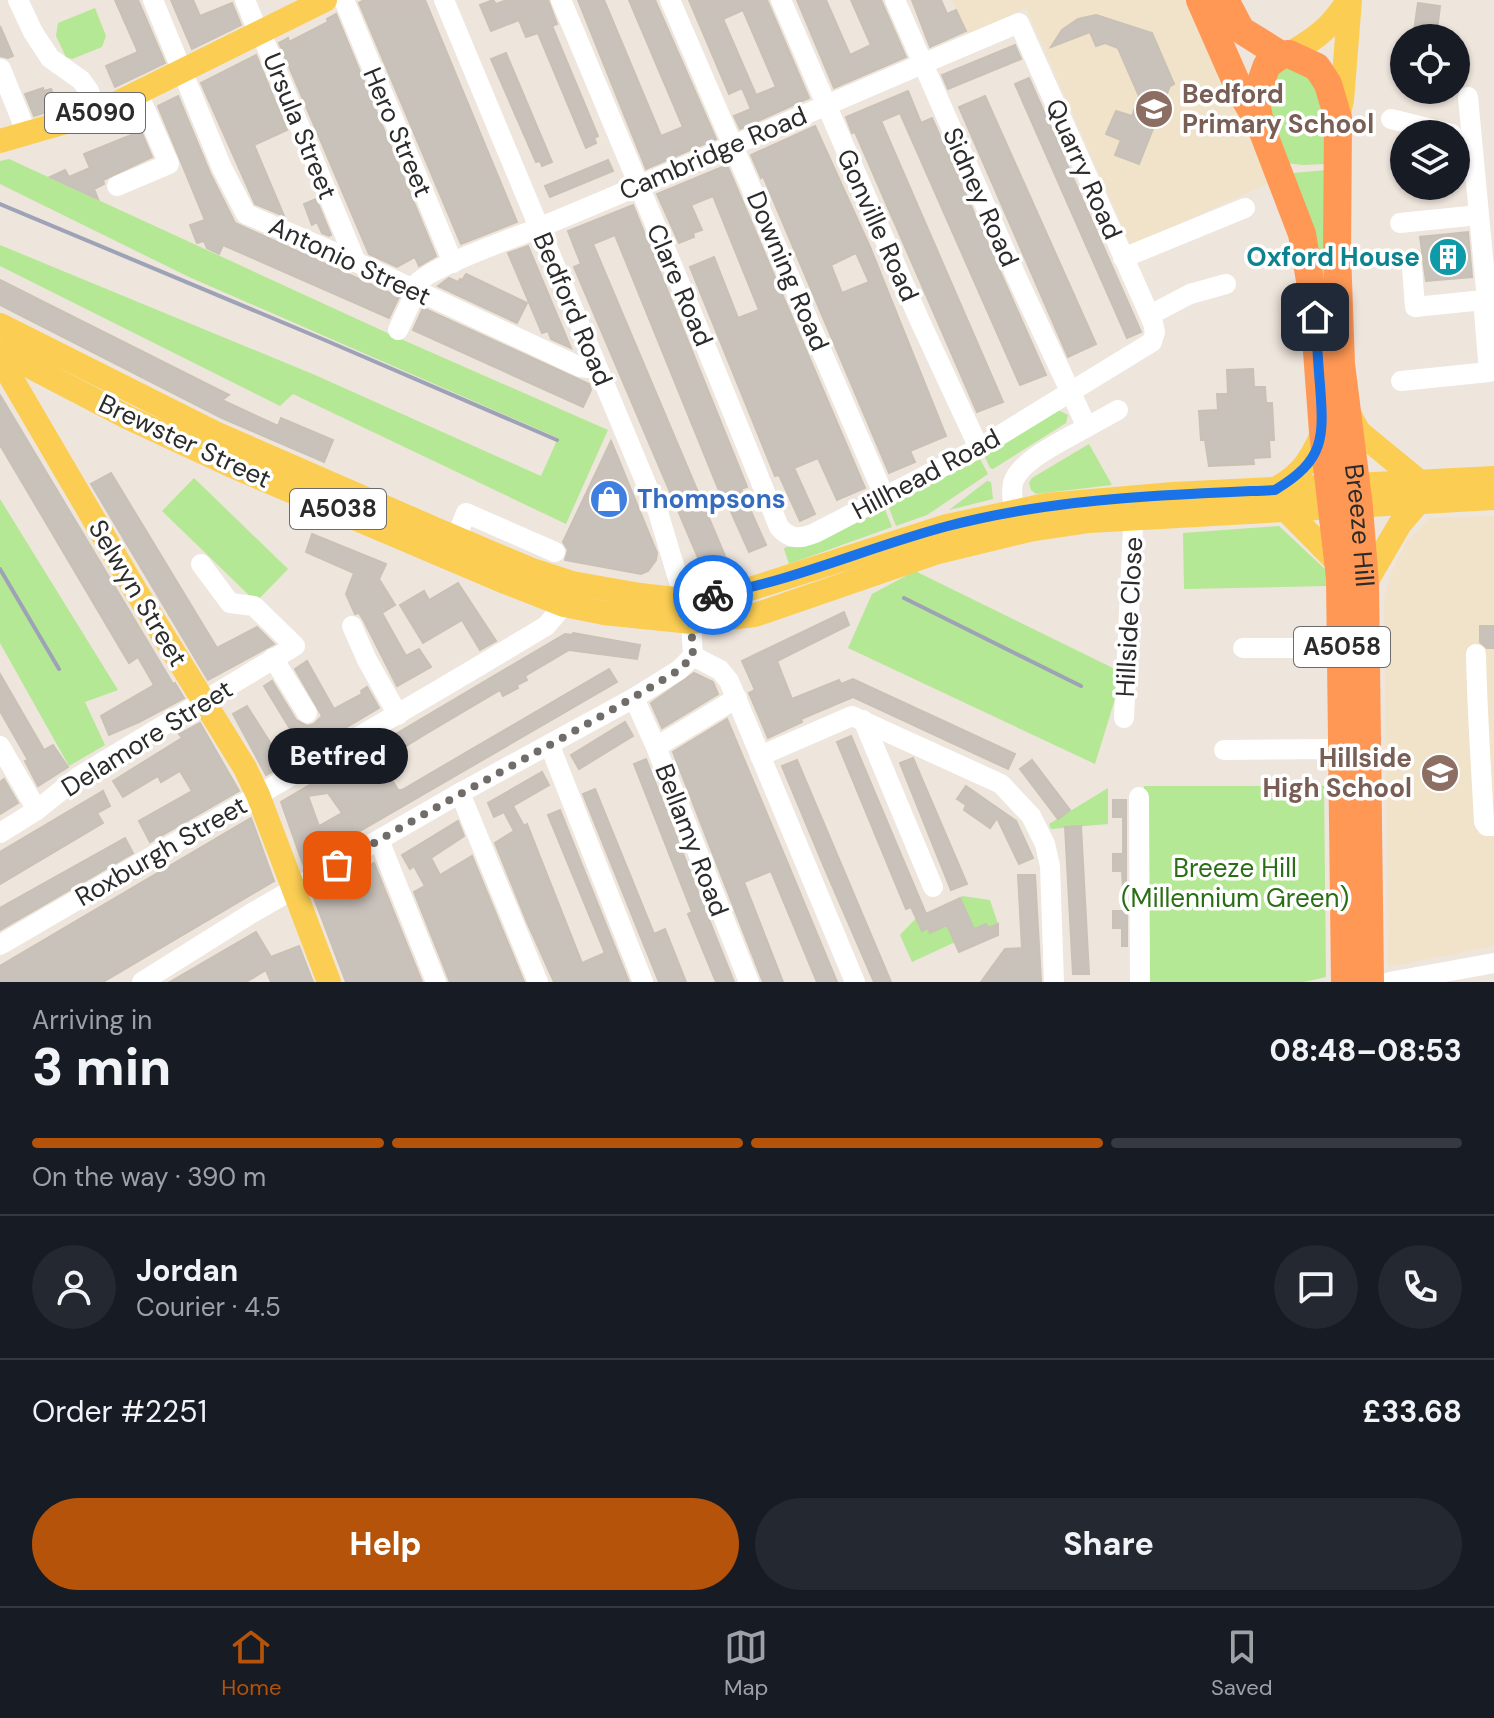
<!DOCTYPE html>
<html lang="en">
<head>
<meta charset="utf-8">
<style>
	:root { --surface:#171b24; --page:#242831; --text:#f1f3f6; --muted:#9ea1a6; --line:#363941; --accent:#b45309 }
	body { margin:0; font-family:"DM Sans",sans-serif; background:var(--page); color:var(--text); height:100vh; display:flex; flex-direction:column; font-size:30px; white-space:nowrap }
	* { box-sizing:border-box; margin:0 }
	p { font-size:26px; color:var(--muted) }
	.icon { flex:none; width:44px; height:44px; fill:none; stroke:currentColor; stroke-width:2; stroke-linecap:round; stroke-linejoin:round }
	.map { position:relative; height:982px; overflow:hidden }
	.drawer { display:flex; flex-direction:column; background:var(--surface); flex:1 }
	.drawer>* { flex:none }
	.buttons { position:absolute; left:1390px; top:24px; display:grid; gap:16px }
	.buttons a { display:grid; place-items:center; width:80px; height:80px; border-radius:50%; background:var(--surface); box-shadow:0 2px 6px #0004; font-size:40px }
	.pin { position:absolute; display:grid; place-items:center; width:68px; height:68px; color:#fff; margin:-34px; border-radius:16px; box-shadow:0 4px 12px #0006 }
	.courier { position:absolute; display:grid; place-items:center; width:80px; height:80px; margin:-40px; border:6px solid #1a73e8; border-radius:50%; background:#fff; color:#222; box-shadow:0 2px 10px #0007 }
	.bubble { position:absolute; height:56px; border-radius:28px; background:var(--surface); box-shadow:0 2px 6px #0004; font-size:26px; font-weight:800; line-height:56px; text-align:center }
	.summary em { font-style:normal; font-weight:800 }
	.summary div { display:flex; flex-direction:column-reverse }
	.summary { display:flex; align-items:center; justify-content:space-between; height:136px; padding:0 32px }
	h1 { font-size:52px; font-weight:800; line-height:60px }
	.bar { display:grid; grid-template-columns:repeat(4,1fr); gap:12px 8px; align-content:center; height:96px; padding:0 32px }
	.bar i { height:10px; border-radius:6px; background:var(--line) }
	.bar .current { background:var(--accent) }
	.bar p { grid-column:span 4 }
	.line { display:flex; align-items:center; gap:20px; padding:0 32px; border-top:2px solid var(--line) }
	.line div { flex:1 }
	.round { display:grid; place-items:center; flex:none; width:84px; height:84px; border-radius:42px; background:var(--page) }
	.action { display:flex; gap:16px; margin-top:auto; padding:16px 32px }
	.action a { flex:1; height:92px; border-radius:48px; background:var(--accent); color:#fff; font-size:32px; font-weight:800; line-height:92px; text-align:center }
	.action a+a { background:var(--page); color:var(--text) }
	.menu { display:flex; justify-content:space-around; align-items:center; height:112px; border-top:2px solid var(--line); background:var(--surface); font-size:22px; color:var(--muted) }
	.menu a { display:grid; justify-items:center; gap:4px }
	.menu .current { color:var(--accent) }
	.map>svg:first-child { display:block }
	.education { fill:#f1e2ca }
	.green { fill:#b4e894 }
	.building { fill:#c9c2bb; stroke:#c9c1b5; stroke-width:2; fill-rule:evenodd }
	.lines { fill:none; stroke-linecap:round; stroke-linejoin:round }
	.minor { stroke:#fff; stroke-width:20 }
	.major { stroke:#fbce53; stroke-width:24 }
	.highway { stroke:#ff9855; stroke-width:28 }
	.rail { stroke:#9ea2b6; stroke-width:4 }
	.done { stroke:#6f6c69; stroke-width:8; stroke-dasharray:0 14.4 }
	.route { stroke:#1a73e8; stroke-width:10 }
	.labels { text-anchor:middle; stroke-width:7; stroke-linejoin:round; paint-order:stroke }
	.shield { fill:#fff; stroke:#6b6b6b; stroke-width:2 }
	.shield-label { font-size:24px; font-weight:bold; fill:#2b2b2b }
	.education-label { font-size:26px; font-weight:bold; fill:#785e54; stroke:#fff; text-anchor:start }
	.street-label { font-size:26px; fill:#2b2b2b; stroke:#fff }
	.culture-label { font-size:26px; font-weight:bold; fill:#0d838f; stroke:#fff; text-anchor:end }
	.shop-label { font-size:26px; font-weight:bold; fill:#366cbe; stroke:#fff; text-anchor:start }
	.park-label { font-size:26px; fill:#2a6e15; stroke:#fff }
</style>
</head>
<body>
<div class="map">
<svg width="1494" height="982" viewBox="0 0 1494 982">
	<rect width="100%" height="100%" fill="#eee5dc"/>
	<g class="education">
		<path d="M952,0H1191L1269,183L1131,246L1026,8L967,35Z"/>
		<path d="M1494,516V946L1388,967L1384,600L1393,569L1407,541L1430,518Z"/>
	</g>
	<g class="green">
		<path d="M95,8L106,36L102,47L72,59L66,57L56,36L58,23Z"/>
		<path d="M1287,65L1311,72L1328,132L1326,164L1302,165L1287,163L1265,111L1268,82Z"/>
		<path d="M9,159L394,336L608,430L566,524L293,394L280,406L0,266V245L315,375L541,476L558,438L189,277L0,184V161Z"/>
		<path d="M1327,170L1328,340L1292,173Z"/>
		<path d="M1058,410L1068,415L1066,423L993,469L990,468L984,455Z"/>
		<path d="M1089,444L1112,485L1036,494L1031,490L1029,483L1032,478Z"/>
		<path d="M979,457L988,474L927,515L896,526L888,505Z"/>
		<path d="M194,478L288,569L256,602L162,511Z"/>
		<path d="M987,481L991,482L993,499L949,510Z"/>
		<path d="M0,499L118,690L85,702L105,745L69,766L0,643Z"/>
		<path d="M884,507L892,527L789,564L784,549L786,547H805Z"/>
		<path d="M1279,526L1326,570L1327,586L1184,589L1183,533Z"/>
		<path d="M915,571L1123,673L1095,764L848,648L872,594Z"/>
		<path d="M1144,786H1324L1326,977L1304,982H1143Z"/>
		<path d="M1108,788V824L1051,829L1049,824Z"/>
		<path d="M962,896L990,900L998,924L988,928L986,924L978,927L979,931L912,962L900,935L920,914L919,924L922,931L928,929L930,932Z"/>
	</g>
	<g class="building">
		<path d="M115,0H138L165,63L115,87L106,66L138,52Z"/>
		<path d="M171,0H193L200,16L232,3L241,25L192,49Z"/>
		<path d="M364,0H425L517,222L461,244L359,3Z"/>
		<path d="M493,0L496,4L507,0H548L557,24L552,26L598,136L594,138L596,143L586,148L538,33L526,37L519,20L491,31L480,5Z"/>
		<path d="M578,0H604L661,136L683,127L629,0H655L716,139L646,169Z"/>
		<path d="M689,0H767L809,98L740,129L734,116L751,109L742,88L729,94ZM743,10L776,87L756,95L723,19Z"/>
		<path d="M797,0H826L850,55L871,45L851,0H881L906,57L834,88Z"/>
		<path d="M912,0H941L947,14L956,10L966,31L930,47Z"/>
		<path d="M1418,3L1440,6L1436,38H1413Z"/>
		<path d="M336,14L436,256L419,266L415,257L397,267L369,254L279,43L288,38L289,42L328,22L327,19Z"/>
		<path d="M1096,15L1152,33L1174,84L1170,86L1139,164L1115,155L1121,140L1106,134L1116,111L1132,116L1139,96L1118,48L1105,43L1096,46L1090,32L1051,47L1062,30L1078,19Z"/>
		<path d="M0,26L13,56L8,58L0,56Z"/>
		<path d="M1015,45L1021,59L948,89L942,75Z"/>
		<path d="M506,53L552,162L542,166L540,161L536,162L491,59Z"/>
		<path d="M256,55L287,130L254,145L284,216L255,204L201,83Z"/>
		<path d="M1029,78L1141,332L1127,338L1015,84Z"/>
		<path d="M43,88L44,91L51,89L60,108L34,116L25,94Z"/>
		<path d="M908,91L921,123L932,118L1046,375L1020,385L900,113L881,121L1003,402L977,412L855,132L852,133L846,117Z"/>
		<path d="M178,96L210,173L235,223L399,297L389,318L223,245L219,254L207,248L204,241L197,243L190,225L205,220L158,106Z"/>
		<path d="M985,96L1096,344L1068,357L959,107Z"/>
		<path d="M815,126L870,247L946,436L910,451L915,462L889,473L763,176L761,178L751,155ZM856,253L869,282L842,293L831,265Z"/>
		<path d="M141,131L152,157L103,180L104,184L94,189L98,199L50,177L65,170L69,177L90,168L84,154Z"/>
		<path d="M608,160L613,171L550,197L545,186Z"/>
		<path d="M727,165L865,488L837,500L818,458L794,468L815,514L800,521L779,475L775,476L690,267L714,257L738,318L759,310L713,196L691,205L702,230L693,233L694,237L679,243L657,194Z"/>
		<path d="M316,199L331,235L329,236L322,233L317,222L312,225L304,204Z"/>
		<path d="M633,205L747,487L741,489L766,545L749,552L724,496L722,498L615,235L593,244L728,563L705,574L574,267L581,264L568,231Z"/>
		<path d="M1468,232L1472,277L1426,281L1420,237Z"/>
		<path d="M528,246L571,348L551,339L548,331L542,333L508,253Z"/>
		<path d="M466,274L527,303L517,323L438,286L449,278L458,282L460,279L462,280Z"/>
		<path d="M0,280L229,395L222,400L278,426L281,418L333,440L324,462L222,418L0,305Z"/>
		<path d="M423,308L589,384L591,390L583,407L413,330Z"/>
		<path d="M1253,369L1254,387H1265L1266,403H1272L1274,440H1269L1270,457L1253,458L1254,464L1209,466L1205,440H1201L1199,411L1218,410L1217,394H1228L1227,370Z"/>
		<path d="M0,395L173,684L175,683L184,698L139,722L109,735L101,716L154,685L138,657L129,663L0,445Z"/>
		<path d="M611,441L657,553L656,560L648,571L641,574L565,560L568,550L563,542Z"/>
		<path d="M111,473L217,648L257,627L274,644L208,680L91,484Z"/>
		<path d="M312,534L386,564L379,579L395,605L382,613L406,656L419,649L431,667L397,686L364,621L359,613L355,614L346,594L354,573L306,552Z"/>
		<path d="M458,583L496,641L480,650L462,620L423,643L400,605L424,591L429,600Z"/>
		<path d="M844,612L849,625L777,661L792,699L839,680L841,684L853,679L1015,754L1008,769L853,697L801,719L802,722L768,738L749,693L755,690L742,661Z"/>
		<path d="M1480,626H1494V648H1487L1480,642Z"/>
		<path d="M573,633L640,645L637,659L569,650L525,676L527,680L517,685L518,688L503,696L500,690L424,735L387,758L390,764L385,768L398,790H402L609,669L617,682L303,864L281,802L548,644L565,634L572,635ZM328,793L342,813L319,826L308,796Z"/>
		<path d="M307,661L334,709L362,694L361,691L367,687L379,708L266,775L233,714L247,706L271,744L292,732L264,686L272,681L296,720L307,726L314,724L322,716L295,669Z"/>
		<path d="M694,673L713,682L718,694L662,728L651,703Z"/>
		<path d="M0,674L44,750L53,745L68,767L38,786L25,761L28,760L0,711Z"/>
		<path d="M727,719L788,864L837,982H817L771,871L744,882L783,982H763L673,752Z"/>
		<path d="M625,722L633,736L579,769L571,755Z"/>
		<path d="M200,723L239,791L150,842L139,821L192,791L180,771L161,782L158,776L123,797L113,781L182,738L179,734Z"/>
		<path d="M851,736L926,914L960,898L974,929L986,924L988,928L998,924V935L959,952L947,925L930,933L928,928L922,931L911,907L906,909L837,742Z"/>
		<path d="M913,758L967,884L951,890L900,763Z"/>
		<path d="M646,759L702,902L734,982H716L688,914L692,912L634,764Z"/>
		<path d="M797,760L841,864L891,982H874L825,869L782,766Z"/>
		<path d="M1032,760L1070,810L1058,819L1020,769Z"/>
		<path d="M542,772L549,785L513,806L524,826L527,824L582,963L605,953L548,815L560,810L629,982H554L527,922L495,843L514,831L504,812L494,817L488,803Z"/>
		<path d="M4,779L18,803L0,814V782Z"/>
		<path d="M966,786L1016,821L1033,858L1019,864L997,818L990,828L964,810L966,805L957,799Z"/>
		<path d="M595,789L654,934L665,929L686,982H659L583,794Z"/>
		<path d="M103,791L110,806L97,813L103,823L0,884V852Z"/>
		<path d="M1113,800H1126V889H1123L1122,871H1113V854H1123V817H1113Z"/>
		<path d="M251,818L274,881L103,982H0V966Z"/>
		<path d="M458,821L464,836L431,858L440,875L472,856L524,982H450L414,892L425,886L414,866L410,869L402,855Z"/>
		<path d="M1081,826L1089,974H1073L1065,827Z"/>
		<path d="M125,838L133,853L0,930V908Z"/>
		<path d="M374,863L422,982H346L314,898Z"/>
		<path d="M1018,875H1035L1041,982H981L1005,949L1022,948Z"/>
		<path d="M1113,911H1127V946H1122V928H1113Z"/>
		<path d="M256,932L271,957L299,946L313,982H271L266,970L246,982H170Z"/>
	</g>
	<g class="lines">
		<g class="minor">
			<path d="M18,0L33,32L50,58L81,80L89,91L97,113"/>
			<path d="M153,0L222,168L246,214L356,262L580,367L589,368L596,365"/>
			<path d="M245,0L259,34"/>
			<path d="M344,0L453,263"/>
			<path d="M670,0L885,498"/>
			<path d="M781,0L919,319L979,448"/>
			<path d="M895,0L1017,278L1087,427C1067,439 1019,460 1013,483C1010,497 1015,514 1019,527"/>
			<path d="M261,33L356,262"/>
			<path d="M1,69L27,134"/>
			<path d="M1468,97L1487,300"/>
			<path d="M1391,119L1452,134"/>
			<path d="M117,186L169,164L138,93"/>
			<path d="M1400,223L1479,215"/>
			<path d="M1123,258L1245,208"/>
			<path d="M1412,268L1415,307L1494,299"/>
			<path d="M412,289C422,269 511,239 536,229C698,162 857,91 1019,23L1153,323L1155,332L1152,342L979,448L815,533C800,539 790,540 779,527C708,350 635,175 561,0"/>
			<path d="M1150,315L1190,294L1226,284"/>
			<path d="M398,330L416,291"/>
			<path d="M1401,381L1489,372L1483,300"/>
			<path d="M1087,427L1118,410"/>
			<path d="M456,538L466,513L555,552"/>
			<path d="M352,626L367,660L398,715"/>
			<path d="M1243,648H1342"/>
			<path d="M1476,654C1477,710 1481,765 1484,822L1487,826H1494"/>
			<path d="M693,656L720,670L729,681L855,982"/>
			<path d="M273,658L307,713"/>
			<path d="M634,698L656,747L749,982"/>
			<path d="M1124,718L1134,506"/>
			<path d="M863,720L933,887"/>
			<path d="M0,746L37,810"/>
			<path d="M550,746L643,982"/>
			<path d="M656,747L737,698"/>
			<path d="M1224,750L1343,749"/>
			<path d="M760,756L852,716L1001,784L1031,816L1045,844L1050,866L1054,982"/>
			<path d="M460,793L538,982"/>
			<path d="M1139,797L1140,982"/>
			<path d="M0,833L37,810L78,777L295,646L254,606L230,603L201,564"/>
			<path d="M379,840L436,982"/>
			<path d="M0,945C182,838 365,735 546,626L564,605"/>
			<path d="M142,982L252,913L460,793L634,698L679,670L693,656L691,622L658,512L444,0"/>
			<path d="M1389,982L1494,963"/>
		</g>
		<g class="major">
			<path d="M1289,54C1317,38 1330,28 1348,1"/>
			<path d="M1338,117L1342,100L1350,0"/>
			<path d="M0,141L97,113L325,0"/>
			<path d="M0,325L215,433L435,529L532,570L572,583L640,595L684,600L753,588L947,526L1046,505L1173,494L1494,478"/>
			<path d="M0,351L127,417L239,469L500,580L564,605L604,613L691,622L755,615L938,552L1029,530L1089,521L1494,498"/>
			<path d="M0,359L134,588L245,768L258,795L329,982"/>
			<path d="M1348,412L1359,432L1421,483"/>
			<path d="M1277,488C1302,474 1312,458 1323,432"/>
			<path d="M1286,510L1338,563"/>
			<path d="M1365,584L1400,524L1418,503"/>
		</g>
		<g class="highway">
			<path d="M1200,0L1241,93L1257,119"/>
			<path d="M1225,0L1241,30L1281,55"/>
			<path id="s1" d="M1345,982L1340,578L1323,432L1313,298L1302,234L1261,127L1255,98L1267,65L1281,55L1289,54L1317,67L1328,84L1338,118L1337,253L1341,364L1359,507L1365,584L1370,982"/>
		</g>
		<g class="rail">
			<path d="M0,204L327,341L557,440"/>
			<path d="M0,569L59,669"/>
			<path d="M904,598L1081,686"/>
		</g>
	</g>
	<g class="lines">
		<path class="done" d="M337,865C449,797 567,739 679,670L693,656L691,622L684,600L713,595"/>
		<path class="route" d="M713,595C794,581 868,547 948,526C1055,498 1165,495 1275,490C1325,460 1324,438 1320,385C1318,363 1317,340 1315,317"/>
	</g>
	<defs>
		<symbol id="school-disc" viewBox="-11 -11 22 22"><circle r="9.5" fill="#8d6e63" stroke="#fff"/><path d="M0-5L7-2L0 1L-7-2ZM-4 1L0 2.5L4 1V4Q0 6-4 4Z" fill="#fff"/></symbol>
		<symbol id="building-disc" viewBox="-11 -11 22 22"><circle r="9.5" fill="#0f9aa8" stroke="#fff"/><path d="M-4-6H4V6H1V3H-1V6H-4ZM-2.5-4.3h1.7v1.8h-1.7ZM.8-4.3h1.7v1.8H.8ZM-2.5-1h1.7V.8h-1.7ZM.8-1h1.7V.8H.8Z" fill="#fff"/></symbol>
		<symbol id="shop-disc" viewBox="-11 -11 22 22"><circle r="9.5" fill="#3f7fe0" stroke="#fff"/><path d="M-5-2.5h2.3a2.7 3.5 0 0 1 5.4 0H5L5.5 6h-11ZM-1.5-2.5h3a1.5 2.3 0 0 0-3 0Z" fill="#fff"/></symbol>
	</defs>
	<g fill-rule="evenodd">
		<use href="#school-disc" x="1132" y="87" width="44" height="44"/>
		<use href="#building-disc" x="1426" y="235" width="44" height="44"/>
		<use href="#shop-disc" x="587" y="477" width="44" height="44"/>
		<use href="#school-disc" x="1418" y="751" width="44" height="44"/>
	</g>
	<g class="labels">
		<g class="shield">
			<rect x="45" y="93" width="100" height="40" rx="6"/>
			<rect x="290" y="489" width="96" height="40" rx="6"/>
			<rect x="1294" y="627" width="96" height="40" rx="6"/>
		</g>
		<g class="shield-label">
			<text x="95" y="121">A5090</text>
			<text x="338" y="517">A5038</text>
			<text x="1342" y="655">A5058</text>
		</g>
		<g class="education-label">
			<text x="1182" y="103">Bedford<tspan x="1182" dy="30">Primary School</tspan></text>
			<text x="1412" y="767" text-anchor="end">Hillside<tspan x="1412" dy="30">High School</tspan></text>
		</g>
		<g class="street-label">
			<text transform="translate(300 126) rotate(68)" y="9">Ursula Street</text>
			<text transform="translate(398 132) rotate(67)" y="9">Hero Street</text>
			<text transform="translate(713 153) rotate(-23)" y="9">Cambridge Road</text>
			<text transform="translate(1084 169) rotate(66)" y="9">Quarry Road</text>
			<text transform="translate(981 197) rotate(66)" y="9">Sidney Road</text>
			<text transform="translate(878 225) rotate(66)" y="9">Gonville Road</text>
			<text transform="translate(350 261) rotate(25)" y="9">Antonio Street</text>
			<text transform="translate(788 271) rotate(67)" y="9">Downing Road</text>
			<text transform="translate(680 285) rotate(67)" y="9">Clare Road</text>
			<text transform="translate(573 309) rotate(67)" y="9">Bedford Road</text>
			<text transform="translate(185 441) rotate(25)" y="9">Brewster Street</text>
			<text transform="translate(926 474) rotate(-28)" y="9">Hillhead Road</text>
			<text dy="9" stroke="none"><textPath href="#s1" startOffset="1450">Breeze Hill</textPath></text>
			<text transform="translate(138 593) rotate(59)" y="9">Selwyn Street</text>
			<text transform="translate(1129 617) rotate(-87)" y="9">Hillside Close</text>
			<text transform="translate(147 738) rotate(-32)" y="9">Delamore Street</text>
			<text transform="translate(692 840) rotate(69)" y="9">Bellamy Road</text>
			<text transform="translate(161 851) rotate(-30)" y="9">Roxburgh Street</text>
		</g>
		<g class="culture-label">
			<text x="1420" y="266">Oxford House</text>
		</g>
		<g class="shop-label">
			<text x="637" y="508">Thompsons</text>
		</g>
		<g class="park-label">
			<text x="1235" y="877">Breeze Hill<tspan x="1235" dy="30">(Millennium Green)</tspan></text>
		</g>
	</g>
</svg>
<div class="buttons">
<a><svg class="icon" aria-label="locate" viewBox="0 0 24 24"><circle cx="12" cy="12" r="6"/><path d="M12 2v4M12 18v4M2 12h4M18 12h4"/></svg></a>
<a><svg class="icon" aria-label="layers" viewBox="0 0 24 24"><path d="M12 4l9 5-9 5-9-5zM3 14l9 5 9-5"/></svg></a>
</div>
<div class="pin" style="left:337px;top:865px;background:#ea580c"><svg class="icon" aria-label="bag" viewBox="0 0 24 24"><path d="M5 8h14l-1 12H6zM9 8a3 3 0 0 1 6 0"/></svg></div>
<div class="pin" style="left:1315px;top:317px;background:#1f2937"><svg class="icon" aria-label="home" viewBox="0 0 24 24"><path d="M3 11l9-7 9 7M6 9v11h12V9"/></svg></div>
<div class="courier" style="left:713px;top:595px"><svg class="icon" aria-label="bike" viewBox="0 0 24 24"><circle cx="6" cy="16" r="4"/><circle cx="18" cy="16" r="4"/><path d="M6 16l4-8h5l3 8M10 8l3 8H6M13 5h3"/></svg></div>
<div class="bubble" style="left:268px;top:728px;width:140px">Betfred</div>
</div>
<section class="drawer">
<div class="summary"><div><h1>3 min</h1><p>Arriving in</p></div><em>08:48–08:53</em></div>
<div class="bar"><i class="current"></i><i class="current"></i><i class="current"></i><i></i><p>On the way · 390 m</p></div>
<div class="line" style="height:144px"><a class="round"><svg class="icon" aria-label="person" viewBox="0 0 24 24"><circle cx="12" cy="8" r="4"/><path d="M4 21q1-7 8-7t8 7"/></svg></a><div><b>Jordan</b><p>Courier · 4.5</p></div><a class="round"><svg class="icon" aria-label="chat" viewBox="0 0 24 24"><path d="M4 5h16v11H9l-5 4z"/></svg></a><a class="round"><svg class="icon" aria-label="phone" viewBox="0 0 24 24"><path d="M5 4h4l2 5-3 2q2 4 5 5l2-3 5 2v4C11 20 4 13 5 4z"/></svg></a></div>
<div class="line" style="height:104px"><div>Order #2251</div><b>£33.68</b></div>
<div class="action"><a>Help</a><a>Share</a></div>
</section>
<nav class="menu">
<a class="current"><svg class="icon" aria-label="home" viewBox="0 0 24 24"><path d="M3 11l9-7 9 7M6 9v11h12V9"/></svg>Home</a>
<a><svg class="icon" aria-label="map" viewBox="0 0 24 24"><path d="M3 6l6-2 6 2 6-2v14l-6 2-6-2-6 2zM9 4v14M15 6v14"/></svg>Map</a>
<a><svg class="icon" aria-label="saved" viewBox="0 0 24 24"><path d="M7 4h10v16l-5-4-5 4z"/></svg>Saved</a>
</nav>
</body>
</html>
